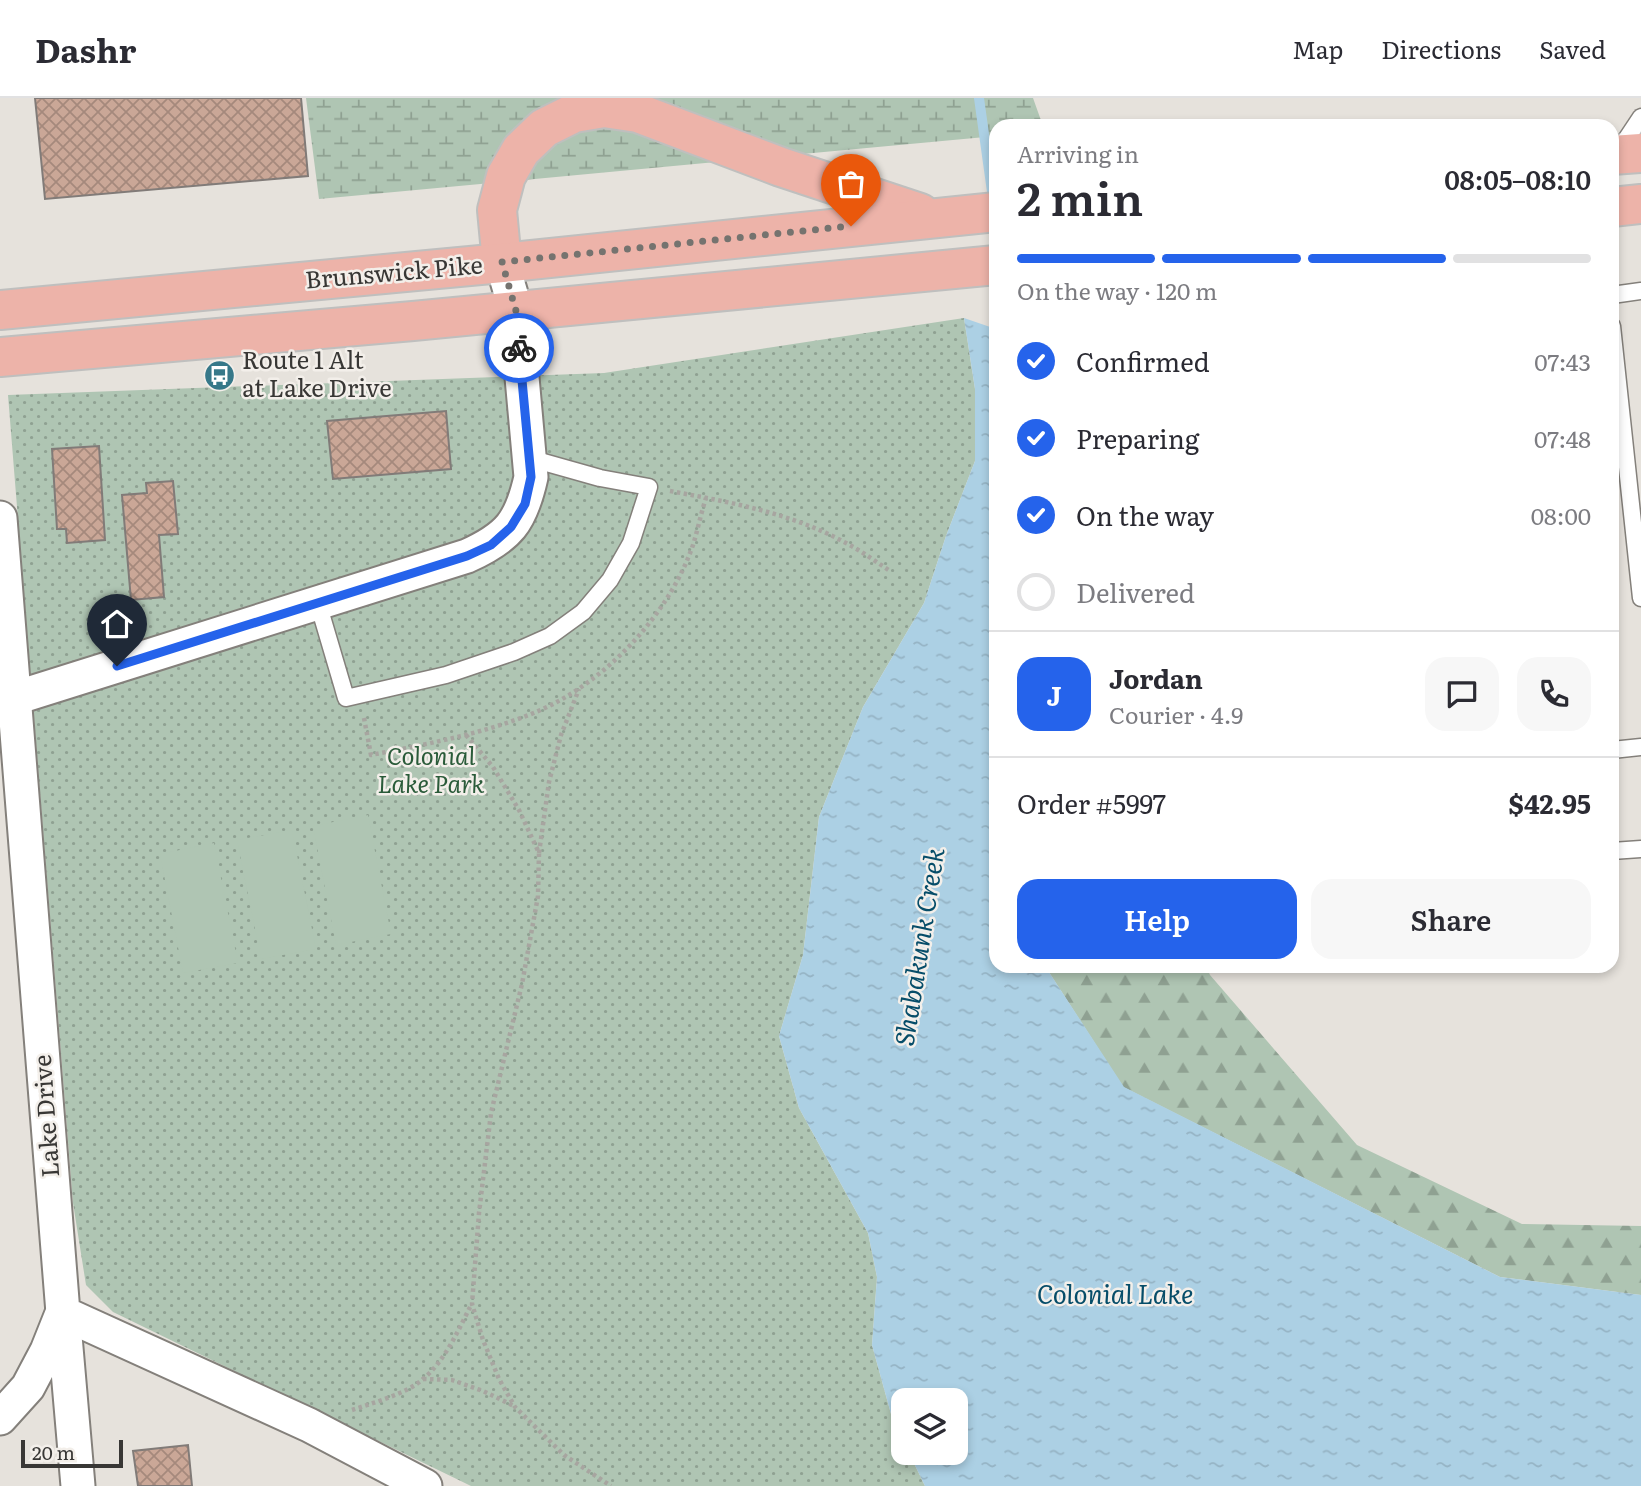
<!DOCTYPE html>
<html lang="en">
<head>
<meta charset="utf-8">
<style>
	:root { --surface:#fff; --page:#f7f7f7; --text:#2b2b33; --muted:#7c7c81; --line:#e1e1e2; --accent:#2563eb }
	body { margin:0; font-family:Literata,serif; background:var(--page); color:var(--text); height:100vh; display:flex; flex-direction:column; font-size:26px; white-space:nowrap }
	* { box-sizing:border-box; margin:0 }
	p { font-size:23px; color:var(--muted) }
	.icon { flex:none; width:38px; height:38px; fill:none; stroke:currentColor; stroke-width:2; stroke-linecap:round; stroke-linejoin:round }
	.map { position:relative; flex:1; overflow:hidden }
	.sheet { position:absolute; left:989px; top:21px; width:630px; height:854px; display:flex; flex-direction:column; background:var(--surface); border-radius:21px; box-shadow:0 4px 10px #0003 }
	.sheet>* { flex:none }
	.fabs { position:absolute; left:891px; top:1290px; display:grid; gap:14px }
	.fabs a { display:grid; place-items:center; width:77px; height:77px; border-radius:14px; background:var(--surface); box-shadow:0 4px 10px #0003; font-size:35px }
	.scale { position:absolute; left:21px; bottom:18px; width:102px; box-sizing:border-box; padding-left:7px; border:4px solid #383735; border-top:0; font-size:19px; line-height:24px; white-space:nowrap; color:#383735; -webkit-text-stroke:5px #f3efea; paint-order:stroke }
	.pin { position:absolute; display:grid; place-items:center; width:60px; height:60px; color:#fff; margin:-72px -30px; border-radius:50% 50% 50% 0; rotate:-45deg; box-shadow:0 0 7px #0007 }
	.pin .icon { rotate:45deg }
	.courier { position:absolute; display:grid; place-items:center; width:70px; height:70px; margin:-35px; border:5px solid #2563eb; border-radius:50%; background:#fff; color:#222; box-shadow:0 2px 9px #0007 }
	.headline em { font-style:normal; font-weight:600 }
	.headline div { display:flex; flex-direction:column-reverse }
	.headline { display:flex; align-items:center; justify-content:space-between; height:119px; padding:0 28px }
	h1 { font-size:46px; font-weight:600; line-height:52px }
	.bar { display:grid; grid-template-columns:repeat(4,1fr); gap:10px 7px; align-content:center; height:84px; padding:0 28px }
	.bar i { height:9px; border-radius:5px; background:var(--line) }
	.bar .active { background:var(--accent) }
	.bar p { grid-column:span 4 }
	.line { display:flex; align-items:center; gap:18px; padding:0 28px; border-top:2px solid var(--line) }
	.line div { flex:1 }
	.round { display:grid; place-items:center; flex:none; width:74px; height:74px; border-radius:21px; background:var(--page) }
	ol { padding:0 28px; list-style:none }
	li { display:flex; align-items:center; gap:21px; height:77px }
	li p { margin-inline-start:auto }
	li .icon { padding:7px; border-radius:50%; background:var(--accent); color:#fff; stroke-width:4 }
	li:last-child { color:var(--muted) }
	li i { width:38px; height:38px; border:4px solid var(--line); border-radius:50% }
	.button { display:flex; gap:14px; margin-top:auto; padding:14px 28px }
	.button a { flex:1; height:80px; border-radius:21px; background:var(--accent); color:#fff; font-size:28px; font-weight:600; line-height:80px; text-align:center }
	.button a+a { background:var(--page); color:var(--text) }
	header { display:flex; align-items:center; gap:42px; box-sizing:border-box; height:98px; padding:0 35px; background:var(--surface); border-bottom:2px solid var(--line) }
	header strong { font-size:33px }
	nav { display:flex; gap:38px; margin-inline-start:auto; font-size:24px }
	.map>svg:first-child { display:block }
	.forest { fill:url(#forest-firs) }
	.wetland { fill:url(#wetland-marsh) }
	.park { fill:url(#park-dots) }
	.garden { fill:#afc5b3 }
	.water { fill:url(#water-ripples) }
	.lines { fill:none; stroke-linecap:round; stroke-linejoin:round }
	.stream { stroke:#acd0e4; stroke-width:10 }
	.building { fill:url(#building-cross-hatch); stroke:#817b78; stroke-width:2 }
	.lane-casing { stroke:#84807b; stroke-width:19 }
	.street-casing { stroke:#84807b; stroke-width:37 }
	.primary-casing { stroke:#bfbfbe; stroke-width:42 }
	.path { stroke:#a7a5a0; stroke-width:4.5; stroke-dasharray:3.5 3.5; stroke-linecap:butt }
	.lane { stroke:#fff; stroke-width:16 }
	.street { stroke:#fff; stroke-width:33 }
	.primary { stroke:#edb3a9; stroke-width:38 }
	.done { stroke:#75736f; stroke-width:7; stroke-dasharray:0 12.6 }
	.route { stroke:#2563eb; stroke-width:9 }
	.labels { text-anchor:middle; stroke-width:5; stroke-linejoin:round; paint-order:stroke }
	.street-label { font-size:24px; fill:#383735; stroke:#f3efea }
	.poi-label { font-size:24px; fill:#383735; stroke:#f3efea; text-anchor:start }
	.park-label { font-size:24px; font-style:italic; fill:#2a5b39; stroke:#f3efea }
	.water-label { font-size:26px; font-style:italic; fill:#064d69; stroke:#f3efea }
</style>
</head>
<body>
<header>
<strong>Dashr</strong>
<nav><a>Map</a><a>Directions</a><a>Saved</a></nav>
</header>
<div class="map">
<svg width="1641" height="1388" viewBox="0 0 1641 1388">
	<defs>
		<pattern id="forest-firs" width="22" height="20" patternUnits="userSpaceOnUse" patternTransform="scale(1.75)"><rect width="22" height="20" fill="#afc5b3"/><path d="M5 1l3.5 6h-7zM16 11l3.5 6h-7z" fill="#8fa192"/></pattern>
		<pattern id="wetland-marsh" width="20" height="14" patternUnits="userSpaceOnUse" patternTransform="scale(1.75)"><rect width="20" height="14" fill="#afc5b3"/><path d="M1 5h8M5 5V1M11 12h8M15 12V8" fill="none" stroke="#8fa192"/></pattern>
		<pattern id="park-dots" width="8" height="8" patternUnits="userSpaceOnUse" patternTransform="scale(1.75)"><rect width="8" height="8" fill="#afc5b3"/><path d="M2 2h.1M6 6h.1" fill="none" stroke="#8fa192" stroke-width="1.8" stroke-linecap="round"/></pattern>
		<pattern id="water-ripples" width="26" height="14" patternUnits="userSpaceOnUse" patternTransform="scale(1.75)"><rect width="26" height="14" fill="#acd0e4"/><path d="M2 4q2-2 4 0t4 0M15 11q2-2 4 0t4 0" fill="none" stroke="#95b3c4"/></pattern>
		<pattern id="building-cross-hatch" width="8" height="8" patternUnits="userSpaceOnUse" patternTransform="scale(1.75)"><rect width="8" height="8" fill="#caa797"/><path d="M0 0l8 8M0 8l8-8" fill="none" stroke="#a5897c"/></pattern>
	</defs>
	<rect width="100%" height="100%" fill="#e6e2dc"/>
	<path class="forest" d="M1045,868H1206L1210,877L1357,1047L1522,1126L1641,1128V1197L1500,1179L1123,989Z"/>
	<path class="wetland" d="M306,0H1033L1043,28H996V38L319,101Z"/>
	<path class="park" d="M964,220L975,291V363L946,438L924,505L863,609L819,719L803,857L779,938L799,1010L868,1135L877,1179L872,1247L891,1316L903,1342V1354L909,1355L925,1388H471L113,1214L86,1187L73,1105L8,297L604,275Z"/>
	<g class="garden">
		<path d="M368,717L391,836L336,847L313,728Z"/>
		<path d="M292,732L316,851L261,861L237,742Z"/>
		<path d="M214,745L238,865L183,875L160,756Z"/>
	</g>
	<path class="water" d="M964,220L996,231V868H1045L1124,989L1500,1179L1641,1197V1388H925L909,1355L956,1354V1302H903V1342L891,1316L872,1247L877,1179L868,1135L799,1010L779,938L803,857L819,719L863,609L924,505L946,438L975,363V291Z"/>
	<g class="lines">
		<path class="stream" d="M979,0L994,108"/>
	</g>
	<g class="building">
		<path d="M35,0H301L308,78L45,101Z"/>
		<path d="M446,313L451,371L333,381L327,323Z"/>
		<path d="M99,348L105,442L67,445L66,431H57L52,351Z"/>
		<path d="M173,383L178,436L159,437L164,499L131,502L122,397L147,395L146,385Z"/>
		<path d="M188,1347L192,1388H138L133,1353Z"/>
	</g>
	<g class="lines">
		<defs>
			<g id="lane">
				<path d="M1617,55L1641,19"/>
				<path d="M1612,197L1641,193"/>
				<path d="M1612,228L1641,500"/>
				<path d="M318,505L346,600L446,577L514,554L550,538L583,514L610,482L631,445L649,389L600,380L529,360"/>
				<path d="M1612,652L1641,649"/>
				<path d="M1612,753L1641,751"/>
			</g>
			<g id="street">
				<path d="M0,420L63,1215L309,1327L425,1388"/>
				<path d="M15,600L467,458C509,439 521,424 531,379L516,213L502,165"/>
				<path d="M63,1215L78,1388"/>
				<path d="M0,1320L28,1289L47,1253L61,1218"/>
			</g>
			<g id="primary">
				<path d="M1612,57L1641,55"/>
				<path d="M1612,109L1641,106"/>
				<path d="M502,165L497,112L506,78L521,52L544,30L574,15L604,10L638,15L781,69L920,115"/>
				<path d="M0,212L502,165L996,114"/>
				<path d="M0,259L413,223L996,167"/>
			</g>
		</defs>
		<use href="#lane" class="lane-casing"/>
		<use href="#street" class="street-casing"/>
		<use href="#primary" class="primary-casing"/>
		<g class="path">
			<path d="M670,393C729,404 791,415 844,444C860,452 875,463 890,473"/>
			<path d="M364,620L371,657C427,646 483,636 536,614C605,585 669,517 693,447C698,431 701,415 706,400"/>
			<path d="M466,637L493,669L519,712L539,755L538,798L522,886L491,1015L479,1115L472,1206L483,1242L499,1281L515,1309L564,1357L611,1388"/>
			<path d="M539,755L549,684L561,637L579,591"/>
			<path d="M423,1281L452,1282L483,1293L514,1308"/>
			<path d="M352,1312C373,1305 408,1295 423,1281C445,1263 459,1231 471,1207"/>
		</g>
		<use href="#lane" class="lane"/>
		<use href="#street" class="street"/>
		<use href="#primary" class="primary"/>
	</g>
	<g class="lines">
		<path class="done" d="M519,250L516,213L502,164L851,128"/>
		<path class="route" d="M117,568L467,458L491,447L511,429L525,406L531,379L519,250"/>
	</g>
	<defs>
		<symbol id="bus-disc" viewBox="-11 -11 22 22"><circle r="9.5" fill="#367889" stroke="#f3efea"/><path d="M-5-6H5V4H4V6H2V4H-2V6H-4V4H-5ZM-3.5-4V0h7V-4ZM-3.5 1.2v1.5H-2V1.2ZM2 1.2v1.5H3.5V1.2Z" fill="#fff"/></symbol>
	</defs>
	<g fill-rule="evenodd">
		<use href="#bus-disc" x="202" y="260" width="35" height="35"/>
	</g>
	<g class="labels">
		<g class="street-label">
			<text transform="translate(394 175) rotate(-5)" y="8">Brunswick Pike</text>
			<text transform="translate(47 1018) rotate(-94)" y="8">Lake Drive</text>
		</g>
		<g class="poi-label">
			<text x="242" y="271">Route 1 Alt<tspan x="242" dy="28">at Lake Drive</tspan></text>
		</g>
		<g class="park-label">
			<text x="431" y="667">Colonial<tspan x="431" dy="28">Lake Park</tspan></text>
		</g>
		<g class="water-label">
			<text transform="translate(920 849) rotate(-81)" y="9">Shabakunk Creek</text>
			<text x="1115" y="1206">Colonial Lake</text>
		</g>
	</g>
</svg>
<div class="fabs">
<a><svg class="icon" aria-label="layers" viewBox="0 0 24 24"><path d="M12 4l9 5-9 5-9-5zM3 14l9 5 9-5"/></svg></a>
</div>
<div class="scale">20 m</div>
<div class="pin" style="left:851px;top:128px;background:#ea580c"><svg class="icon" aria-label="bag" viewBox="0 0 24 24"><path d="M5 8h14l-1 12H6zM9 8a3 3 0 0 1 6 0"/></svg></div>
<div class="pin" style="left:117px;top:568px;background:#1f2937"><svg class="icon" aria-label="home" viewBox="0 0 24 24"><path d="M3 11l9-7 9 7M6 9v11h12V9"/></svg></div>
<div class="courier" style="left:519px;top:250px"><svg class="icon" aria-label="bike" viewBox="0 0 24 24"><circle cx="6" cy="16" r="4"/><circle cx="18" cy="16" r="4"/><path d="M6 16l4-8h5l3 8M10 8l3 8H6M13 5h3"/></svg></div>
<section class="sheet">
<div class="headline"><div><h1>2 min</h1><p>Arriving in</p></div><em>08:05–08:10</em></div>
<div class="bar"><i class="active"></i><i class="active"></i><i class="active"></i><i></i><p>On the way · 120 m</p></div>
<ol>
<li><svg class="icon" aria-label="check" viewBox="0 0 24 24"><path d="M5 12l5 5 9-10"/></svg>Confirmed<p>07:43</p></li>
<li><svg class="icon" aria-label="check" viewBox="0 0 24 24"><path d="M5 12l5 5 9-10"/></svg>Preparing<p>07:48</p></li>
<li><svg class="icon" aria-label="check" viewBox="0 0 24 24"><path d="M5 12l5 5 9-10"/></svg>On the way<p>08:00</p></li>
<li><i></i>Delivered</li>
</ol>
<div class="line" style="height:126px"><b class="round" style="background:var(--accent);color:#fff">J</b><div><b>Jordan</b><p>Courier · 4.9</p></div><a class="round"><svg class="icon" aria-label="chat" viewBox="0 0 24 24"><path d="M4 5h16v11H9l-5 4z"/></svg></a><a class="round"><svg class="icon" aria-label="phone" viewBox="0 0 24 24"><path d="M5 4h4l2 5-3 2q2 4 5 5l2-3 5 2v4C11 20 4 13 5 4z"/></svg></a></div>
<div class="line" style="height:91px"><div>Order #5997</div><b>$42.95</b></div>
<div class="button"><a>Help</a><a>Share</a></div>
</section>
</div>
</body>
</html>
